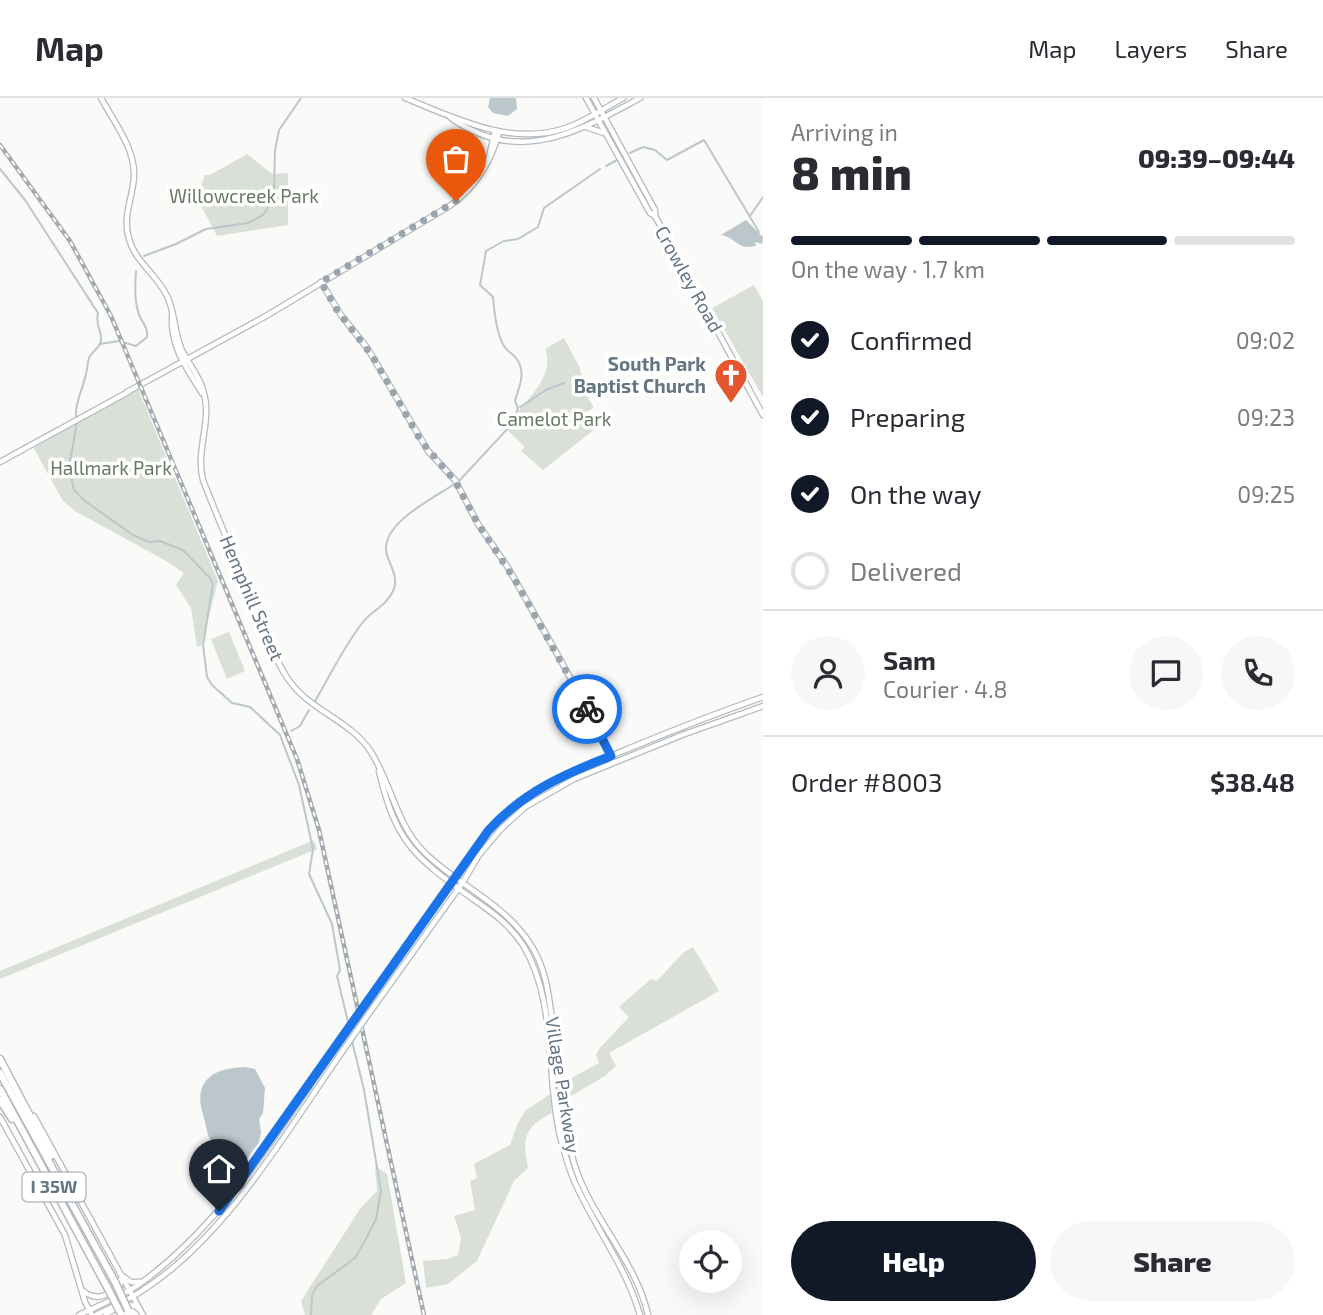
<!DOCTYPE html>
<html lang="en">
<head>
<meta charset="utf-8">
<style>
	:root { --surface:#fff; --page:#f7f7f7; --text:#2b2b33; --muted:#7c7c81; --line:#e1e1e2; --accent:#111827 }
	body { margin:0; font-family:"Exo 2",sans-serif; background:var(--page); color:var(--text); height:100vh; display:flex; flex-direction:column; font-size:26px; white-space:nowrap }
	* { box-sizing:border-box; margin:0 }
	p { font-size:23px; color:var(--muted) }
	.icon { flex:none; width:38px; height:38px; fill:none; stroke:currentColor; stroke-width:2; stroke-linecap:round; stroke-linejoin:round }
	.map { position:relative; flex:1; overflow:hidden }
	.details { display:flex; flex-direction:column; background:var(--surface); width:560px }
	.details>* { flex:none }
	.controls { position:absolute; left:679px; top:1132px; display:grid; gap:14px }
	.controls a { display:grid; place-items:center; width:63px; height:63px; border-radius:50%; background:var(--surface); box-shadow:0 7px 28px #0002; font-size:35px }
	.pin { position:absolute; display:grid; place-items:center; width:60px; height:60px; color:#fff; margin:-72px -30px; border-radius:50% 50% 50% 0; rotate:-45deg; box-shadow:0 0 7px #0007 }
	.pin .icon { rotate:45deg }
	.courier { position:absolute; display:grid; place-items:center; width:70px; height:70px; margin:-35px; border:5px solid #1a73e8; border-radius:50%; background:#fff; color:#222; box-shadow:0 2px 9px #0007 }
	.head em { font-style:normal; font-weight:800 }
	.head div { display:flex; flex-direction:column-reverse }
	.head { display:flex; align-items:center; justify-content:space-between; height:119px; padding:0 28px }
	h1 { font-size:46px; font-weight:800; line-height:52px }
	.bar { display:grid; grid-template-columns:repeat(4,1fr); gap:10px 7px; align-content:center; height:84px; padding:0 28px }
	.bar i { height:9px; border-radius:5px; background:var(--line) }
	.bar .selected { background:var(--accent) }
	.bar p { grid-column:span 4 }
	.line { display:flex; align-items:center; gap:18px; padding:0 28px; border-top:2px solid var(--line) }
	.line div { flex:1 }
	.round { display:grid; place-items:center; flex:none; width:74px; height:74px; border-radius:37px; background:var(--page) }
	ol { padding:0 28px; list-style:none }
	li { display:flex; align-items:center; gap:21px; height:77px }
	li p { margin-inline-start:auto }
	li .icon { padding:7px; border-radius:50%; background:var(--accent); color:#fff; stroke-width:4 }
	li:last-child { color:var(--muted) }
	li i { width:38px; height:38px; border:4px solid var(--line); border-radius:50% }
	.action { display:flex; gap:14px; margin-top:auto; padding:14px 28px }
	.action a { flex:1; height:80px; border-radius:42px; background:var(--accent); color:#fff; font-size:28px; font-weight:800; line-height:80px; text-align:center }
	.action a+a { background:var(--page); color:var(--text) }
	header { display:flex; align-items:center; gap:42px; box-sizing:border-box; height:98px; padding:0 35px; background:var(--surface); border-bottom:2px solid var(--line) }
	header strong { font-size:33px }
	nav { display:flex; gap:38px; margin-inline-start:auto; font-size:24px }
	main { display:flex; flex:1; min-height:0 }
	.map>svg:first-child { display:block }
	.green { fill:#dadfd7 }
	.water { fill:#bbc7cb }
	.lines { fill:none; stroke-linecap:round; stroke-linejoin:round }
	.stream { stroke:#bbc7cb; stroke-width:2 }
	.secondary-casing { stroke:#b3babf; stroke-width:7 }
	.highway-casing { stroke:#b4b9bd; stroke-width:9 }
	.secondary { stroke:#fff; stroke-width:4.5 }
	.highway { stroke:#fff; stroke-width:6 }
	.rail-casing { stroke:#a2aab0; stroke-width:4.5 }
	.rail { stroke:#fff; stroke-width:2; stroke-dasharray:5; stroke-linecap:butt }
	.secondary-bridge-casing { stroke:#b3babf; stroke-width:7; stroke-linecap:butt }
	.highway-bridge-casing { stroke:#b4b9bd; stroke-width:9; stroke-linecap:butt }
	.secondary-bridge { stroke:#fff; stroke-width:4.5 }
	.highway-bridge { stroke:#fff; stroke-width:6 }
	.done { stroke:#99a4ac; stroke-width:7; stroke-dasharray:0 12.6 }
	.route { stroke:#1a73e8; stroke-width:9 }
	.labels { text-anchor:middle; stroke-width:7; stroke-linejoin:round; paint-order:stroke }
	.shield { fill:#fff; stroke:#939fa8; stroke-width:2 }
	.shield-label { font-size:18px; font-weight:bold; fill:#657683 }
	.park-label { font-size:19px; fill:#687a64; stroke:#fff }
	.street-label { font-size:19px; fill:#657683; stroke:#fff }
	.poi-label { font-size:19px; font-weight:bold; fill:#657683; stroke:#fff; text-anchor:end }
</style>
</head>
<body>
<header>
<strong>Map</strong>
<nav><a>Map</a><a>Layers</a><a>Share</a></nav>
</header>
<main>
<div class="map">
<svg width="763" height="1217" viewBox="0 0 763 1217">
	<rect width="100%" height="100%" fill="#fafaf8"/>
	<g class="green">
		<path d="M247,56L272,76L288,75V127L217,138L197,100L205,77H210Z"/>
		<path d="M754,187L763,203V299L712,210Z"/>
		<path d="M564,240L580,270L587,298L594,310L586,314L595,331L543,372L521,353L525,349L503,328C520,310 557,279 545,251Z"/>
		<path d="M138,291L218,483L201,548L197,549L191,510L176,487L184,475L166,463L75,413L63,403L33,349Z"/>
		<path d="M229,534L245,573L227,581L211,541Z"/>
		<path d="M314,742L317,751L0,881V873Z"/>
		<path d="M693,849L719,893L609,955L616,968L605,978L569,999L566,983L599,965L596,957L599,951L629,919L619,909L651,881L657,883L684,854Z"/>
		<path d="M550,996L552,1015C524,1029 522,1041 528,1070L514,1083L477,1163L448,1186L426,1190L423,1163L448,1161L458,1157L461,1140L454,1118L475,1112L470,1083L477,1080L474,1066L510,1047L517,1027L525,1013Z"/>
		<path d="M375,1068L387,1076L406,1185L381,1201L371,1217H305L301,1203L360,1111L377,1093Z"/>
	</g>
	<g class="water">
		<path d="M490,0H516L517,11L508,18L493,15L488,9Z"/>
		<path d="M746,122L763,139L762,146L755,144L756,148C736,152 737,140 721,137Z"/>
		<path d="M245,969L255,971L265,990L263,1015L259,1021L261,1034L259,1044L245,1064H241C231,1057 218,1050 210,1041C207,1036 206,1027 204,1020C192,985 210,970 245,969Z"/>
	</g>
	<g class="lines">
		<g class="stream">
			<path d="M630,55L643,49L655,52L667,62L704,42L759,134"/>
			<path d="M606,68L617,62"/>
			<path d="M0,71L25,102L98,215C95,230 102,231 101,242C101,249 92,253 89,260C87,265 88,270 86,276C83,291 75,303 76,319"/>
			<path d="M750,118L763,99"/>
			<path d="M144,158L176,146L206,131L248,125L263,117L267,111L274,89L275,53L279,32L301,0"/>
			<path d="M100,246L119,243L136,248L147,239C148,230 144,227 140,219C134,205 135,188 136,173"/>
			<path d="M520,309L546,292L564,285"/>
			<path d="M77,324L69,369L74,392L85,403L133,437L149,444L160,443L183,452L210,480L213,486L203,547L207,579L212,587L232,605L250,609L280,637L299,687L313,751L309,776L332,826L340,872L337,878L349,928"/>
			<path d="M459,383L512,326L518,310L515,303C519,288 527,275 516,260C513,256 507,253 504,248C497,237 494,211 493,199L480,187L486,153L504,143L518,141L538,129L544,110L600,71"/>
			<path d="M315,603C330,578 344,548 363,524C372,513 387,507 393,493C399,480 391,470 387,457C378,427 432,401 453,387"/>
			<path d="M291,633L300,628L309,612"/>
			<path d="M311,1217L312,1197L317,1188L355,1160L366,1141L376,1121L381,1093L364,992L352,943"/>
		</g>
		<defs>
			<g id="secondary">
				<path d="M101,0C114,24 135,50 134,78C133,100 122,118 129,141C135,163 157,177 167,198C175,214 174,233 181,250C187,264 199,277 203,292C213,323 195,351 203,382C219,424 238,466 255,509C266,534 275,564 291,585C313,614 351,623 371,654C392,687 396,727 425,755C459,788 502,804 529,844C547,870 549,900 553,929C560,975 561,1021 574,1065C590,1119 636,1162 648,1217"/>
				<path d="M405,0C455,20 511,49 566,30C586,23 605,10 623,0"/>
				<path d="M586,0L650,115L655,118L763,317"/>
				<path d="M594,0L655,112V118"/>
				<path d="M450,19C457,26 469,31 478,35C536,60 590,27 640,0"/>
				<path d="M586,29L604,35"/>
				<path d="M488,63L495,33"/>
				<path d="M321,184L341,217L368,251L428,353L455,382L478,426L507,468L555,552L596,627L613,664"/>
				<path d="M172,217C170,248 186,270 202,295"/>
				<path d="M127,294L266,218L451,107C477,88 491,64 499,34"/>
				<path d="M0,364L128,294"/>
				<path d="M379,673C396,746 415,759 473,801C492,814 510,827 523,847C558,906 545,975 560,1038C565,1056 569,1073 577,1089C597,1132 627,1171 640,1217"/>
				<path d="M361,912L484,738C519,694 568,676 618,655C666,635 714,616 763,599"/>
				<path d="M365,921L463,784L479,757L501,731L525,709L574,681L682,637L763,608"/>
				<path d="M34,1018L143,1217"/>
				<path d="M0,1019L65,1137L85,1204L92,1217"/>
				<path d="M124,1179L131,1184H141"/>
				<path d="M83,1193C97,1204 106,1197 120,1189L121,1181"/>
				<path d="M79,1217C100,1207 123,1198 141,1185C226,1123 280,1029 339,945"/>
				<path d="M96,1217C112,1209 129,1202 143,1192C226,1139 286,1034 342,954"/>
				<path d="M106,1217C115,1209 129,1202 139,1211"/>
			</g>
			<g id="highway">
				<path d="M0,961L51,1058"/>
				<path d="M0,975L115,1184"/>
				<path d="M0,991L107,1189"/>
				<path d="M0,1002L12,1021"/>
			</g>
		</defs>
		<use href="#secondary" class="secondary-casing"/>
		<use href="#highway" class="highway-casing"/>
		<use href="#secondary" class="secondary"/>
		<use href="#highway" class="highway"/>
		<defs>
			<path id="rail" d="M0,47L70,143L111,218L297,661L319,732L424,1217"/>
		</defs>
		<use href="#rail" class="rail-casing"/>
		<use href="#rail" class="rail"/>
		<defs>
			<g id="secondary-bridge">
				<path d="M339,945L361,912"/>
				<path d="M342,954L365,921"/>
			</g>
			<g id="highway-bridge">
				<path d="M115,1184L128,1212"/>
				<path d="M107,1189L121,1216"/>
			</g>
		</defs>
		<use href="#secondary-bridge" class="secondary-bridge-casing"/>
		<use href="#highway-bridge" class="highway-bridge-casing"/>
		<use href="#secondary-bridge" class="secondary-bridge"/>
		<use href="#highway-bridge" class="highway-bridge"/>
	</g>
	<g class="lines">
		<path class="done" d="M456,103L321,184L337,212L373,259L421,343L455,383L478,426L515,482L587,611"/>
		<path class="route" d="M219,1113L488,733C522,695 564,676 611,658L587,611"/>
	</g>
	<defs>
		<symbol id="church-pin" viewBox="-11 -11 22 30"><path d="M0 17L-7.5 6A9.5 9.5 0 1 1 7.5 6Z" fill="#e4572e" stroke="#fff"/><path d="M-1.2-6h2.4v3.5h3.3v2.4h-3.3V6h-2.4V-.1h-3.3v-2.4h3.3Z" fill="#fff"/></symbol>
	</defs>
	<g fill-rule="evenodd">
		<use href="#church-pin" x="712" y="258" width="38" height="52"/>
	</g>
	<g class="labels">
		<rect class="shield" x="22.5" y="1074.5" width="63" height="29" rx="5"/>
		<g class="shield-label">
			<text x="54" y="1095">I 35W</text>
		</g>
		<g class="park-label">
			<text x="244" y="105">Willowcreek Park</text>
			<text x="554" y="328">Camelot Park</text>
			<text x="111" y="377">Hallmark Park</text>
		</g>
		<g class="street-label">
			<text transform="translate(689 181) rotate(61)" y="7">Crowley Road</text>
			<text transform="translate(252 500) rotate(67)" y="7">Hemphill Street</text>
			<text transform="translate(563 987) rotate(81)" y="7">Village Parkway</text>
		</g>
		<g class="poi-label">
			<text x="706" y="273">South Park<tspan x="706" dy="22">Baptist Church</tspan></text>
		</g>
	</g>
</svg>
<div class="controls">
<a><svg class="icon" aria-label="locate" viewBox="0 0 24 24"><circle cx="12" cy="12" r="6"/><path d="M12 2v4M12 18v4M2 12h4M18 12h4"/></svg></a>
</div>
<div class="pin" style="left:456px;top:103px;background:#ea580c"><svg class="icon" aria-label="bag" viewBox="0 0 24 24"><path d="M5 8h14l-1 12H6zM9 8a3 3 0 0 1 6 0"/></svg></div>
<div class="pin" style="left:219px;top:1113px;background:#1f2937"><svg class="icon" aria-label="home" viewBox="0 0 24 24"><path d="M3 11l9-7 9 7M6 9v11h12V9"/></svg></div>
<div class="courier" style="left:587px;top:611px"><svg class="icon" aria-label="bike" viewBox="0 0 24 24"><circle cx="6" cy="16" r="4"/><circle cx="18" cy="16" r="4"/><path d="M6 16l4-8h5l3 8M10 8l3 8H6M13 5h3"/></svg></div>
</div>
<section class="details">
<div class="head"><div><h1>8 min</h1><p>Arriving in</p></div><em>09:39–09:44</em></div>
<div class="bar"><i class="selected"></i><i class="selected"></i><i class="selected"></i><i></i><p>On the way · 1.7 km</p></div>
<ol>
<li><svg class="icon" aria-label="check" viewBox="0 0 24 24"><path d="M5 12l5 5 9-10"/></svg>Confirmed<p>09:02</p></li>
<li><svg class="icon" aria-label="check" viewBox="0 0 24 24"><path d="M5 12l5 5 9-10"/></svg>Preparing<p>09:23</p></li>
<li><svg class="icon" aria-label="check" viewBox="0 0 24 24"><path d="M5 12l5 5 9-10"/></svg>On the way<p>09:25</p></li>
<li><i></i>Delivered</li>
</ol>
<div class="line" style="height:126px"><a class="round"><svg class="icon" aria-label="person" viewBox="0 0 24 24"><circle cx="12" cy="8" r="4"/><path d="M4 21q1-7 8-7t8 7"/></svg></a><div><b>Sam</b><p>Courier · 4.8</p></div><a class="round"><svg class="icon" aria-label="chat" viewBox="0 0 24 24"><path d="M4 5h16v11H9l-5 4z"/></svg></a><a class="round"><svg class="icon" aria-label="phone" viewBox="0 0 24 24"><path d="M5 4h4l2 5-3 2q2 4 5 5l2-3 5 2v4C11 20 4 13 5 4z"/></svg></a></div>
<div class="line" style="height:91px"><div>Order #8003</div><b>$38.48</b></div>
<div class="action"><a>Help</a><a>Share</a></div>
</section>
</main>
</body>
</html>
